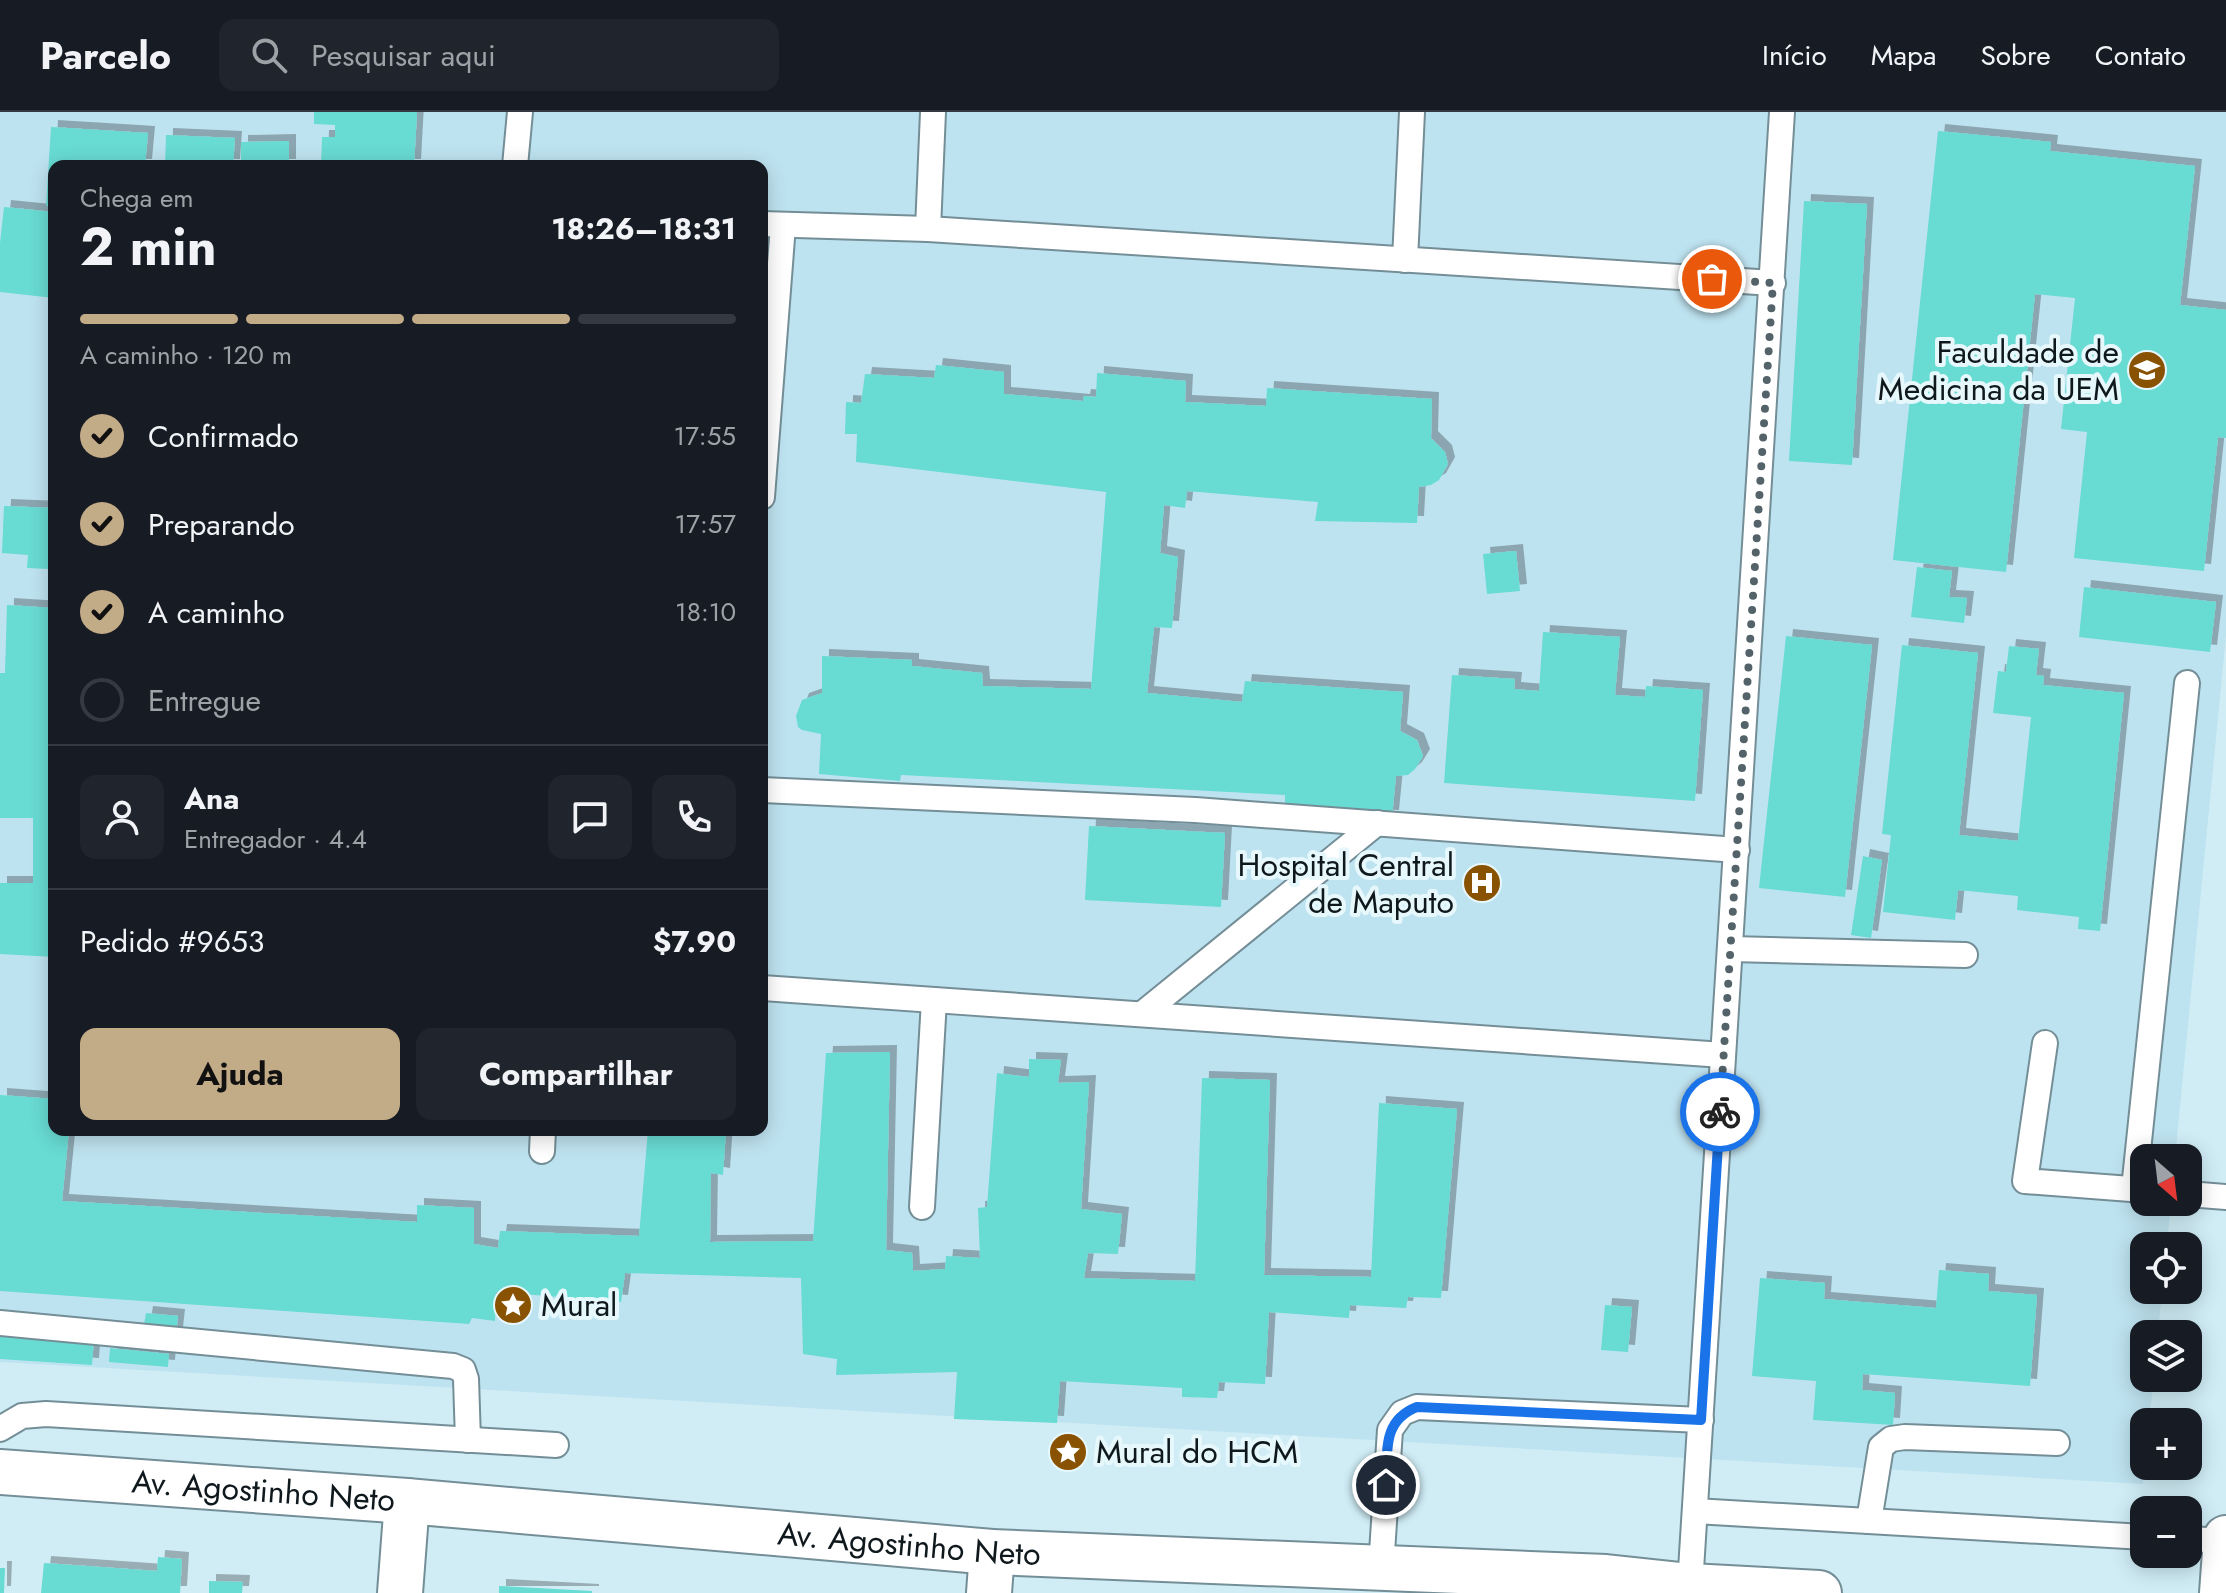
<!DOCTYPE html>
<html lang="pt">
<head>
<meta charset="utf-8">
<style>
	:root { --surface:#171b24; --page:#20242c; --text:#f1f3f6; --muted:#9ea1a6; --line:#363941; --accent:#c2ab87 }
	body { margin:0; font-family:Jost,sans-serif; background:var(--page); color:var(--text); height:100vh; display:flex; flex-direction:column; font-size:30px; white-space:nowrap }
	* { box-sizing:border-box; margin:0 }
	p { font-size:26px; color:var(--muted) }
	.icon { flex:none; width:44px; height:44px; fill:none; stroke:currentColor; stroke-width:2; stroke-linecap:round; stroke-linejoin:round }
	.map { position:relative; flex:1; overflow:hidden }
	.drawer { position:absolute; left:48px; top:48px; width:720px; height:976px; display:flex; flex-direction:column; background:var(--surface); border-radius:16px; box-shadow:0 4px 20px #0003 }
	.drawer>* { flex:none }
	.needle { width:52px; rotate:152deg }
	.tools { position:absolute; left:2130px; top:1032px; display:grid; gap:16px }
	.tools a { display:grid; place-items:center; width:72px; height:72px; border-radius:16px; background:var(--surface); box-shadow:0 4px 20px #0003; font-size:40px }
	.pin { position:absolute; display:grid; place-items:center; width:68px; height:68px; color:#fff; margin:-34px; border:4px solid #fff; border-radius:50%; box-shadow:0 2px 8px #0007 }
	.courier { position:absolute; display:grid; place-items:center; width:80px; height:80px; margin:-40px; border:6px solid #1a73e8; border-radius:50%; background:#fff; color:#222; box-shadow:0 2px 10px #0007 }
	.head em { font-style:normal; font-weight:700 }
	.head div { display:flex; flex-direction:column-reverse }
	.head { display:flex; align-items:center; justify-content:space-between; height:136px; padding:0 32px }
	h1 { font-size:52px; font-weight:700; line-height:60px }
	.bar { display:grid; grid-template-columns:repeat(4,1fr); gap:12px 8px; align-content:center; height:96px; padding:0 32px }
	.bar i { height:10px; border-radius:6px; background:var(--line) }
	.bar .active { background:var(--accent) }
	.bar p { grid-column:span 4 }
	.line { display:flex; align-items:center; gap:20px; padding:0 32px; border-top:2px solid var(--line) }
	.line div { flex:1 }
	.round { display:grid; place-items:center; flex:none; width:84px; height:84px; border-radius:16px; background:var(--page) }
	ol { padding:0 32px; list-style:none }
	li { display:flex; align-items:center; gap:24px; height:88px }
	li p { margin-inline-start:auto }
	li .icon { padding:8px; border-radius:50%; background:var(--accent); color:#111; stroke-width:4 }
	li:last-child { color:var(--muted) }
	li i { width:44px; height:44px; border:4px solid var(--line); border-radius:50% }
	.action { display:flex; gap:16px; margin-top:auto; padding:16px 32px }
	.action a { flex:1; height:92px; border-radius:16px; background:var(--accent); color:#111; font-size:32px; font-weight:700; line-height:92px; text-align:center }
	.action a+a { background:var(--page); color:var(--text) }
	header { display:flex; align-items:center; gap:48px; box-sizing:border-box; height:112px; padding:0 40px; background:var(--surface); border-bottom:2px solid var(--line) }
	header strong { font-size:38px }
	nav { display:flex; gap:44px; margin-inline-start:auto; font-size:28px }
	.search { width:560px; height:72px; background:var(--page); display:flex; align-items:center; gap:20px; box-sizing:border-box; padding:0 28px; border-radius:16px; color:var(--muted); font-size:30px }
	.map>svg:first-child { display:block }
	.built { fill:#bee3f0; fill-rule:evenodd }
	.building { fill:#67dbd3; filter:url(#shadow) }
	.lines { fill:none; stroke-linecap:round; stroke-linejoin:round }
	.lane-casing { stroke:#748e97; stroke-width:28 }
	.street-casing { stroke:#748e97; stroke-width:48 }
	.secondary-casing { stroke:#748e97; stroke-width:48 }
	.lane { stroke:#fff; stroke-width:24 }
	.street { stroke:#fff; stroke-width:44 }
	.secondary { stroke:#fff; stroke-width:44 }
	.done { stroke:#536369; stroke-width:8; stroke-dasharray:0 14.4 }
	.route { stroke:#1a73e8; stroke-width:10 }
	.labels { text-anchor:middle; stroke-width:8; stroke-linejoin:round; paint-order:stroke }
	.poi-label { font-size:32px; fill:#0f191d; stroke:#e7f8fd; text-anchor:end }
	.street-label { font-size:32px; fill:#0f191d; stroke:#e7f8fd }
</style>
</head>
<body>
<header>
<strong>Parcelo</strong>
<div class="search"><svg class="icon" aria-label="search" viewBox="0 0 24 24"><circle cx="10" cy="10" r="6"/><path d="M15 15l6 6"/></svg>Pesquisar aqui</div>
<nav><a>Início</a><a>Mapa</a><a>Sobre</a><a>Contato</a></nav>
</header>
<div class="map">
<svg width="2226" height="1481" viewBox="0 0 2226 1481">
	<defs>
		<filter id="shadow"><feDropShadow dx="7" dy="-7" stdDeviation="0" flood-color="#0004"/></filter>
	</defs>
	<rect width="100%" height="100%" fill="#d0edf6"/>
	<path class="built" d="M0,0H2226V524L2175,1046H2144V1090H2171L2167,1134H2144V1178H2162L2158,1222H2144V1266H2154L2149,1310H2144L2143,1372L0,1250ZM54,54H762V1018H54Z"/>
	<g class="building">
		<path d="M314,0H417L414,54H321L322,25H335V13L314,12Z"/>
		<path d="M51,15L148,21L145,54H54V94H46Z"/>
		<path d="M1938,19L2051,30L2050,39L2195,54L2180,193L2226,198V326L2218,325L2204,459L2074,446L2087,320L2061,317L2075,186L2035,182L2006,460L1893,448Z"/>
		<path d="M166,23L235,26L233,54H165Z"/>
		<path d="M289,29V54H241V30Z"/>
		<path d="M1804,89L1867,92L1852,353L1789,349Z"/>
		<path d="M4,95L54,100V186L0,180V131Z"/>
		<path d="M936,253L1004,260V282L1083,289L1084,284L1096,285L1097,261L1186,269L1185,290L1266,294L1267,276L1432,287L1431,326L1445,340L1448,352L1439,368L1431,373L1419,375L1417,411L1315,409L1318,390L1187,379L1185,396L1164,393L1160,441L1178,445L1172,516L1154,515L1147,581L1242,590L1245,569L1403,580L1400,619L1417,628L1423,644L1415,657L1408,663L1396,664L1392,705L1285,701V683L901,663L900,669L819,662L821,622L802,618L798,615L796,604L802,588L822,581V544L912,548V554L982,561L983,574L1091,577L1106,380L856,350L857,322H845L846,290L861,291L865,262L934,266Z"/>
		<path d="M4,394L54,396V478H49L50,457L27,456L28,443L2,441Z"/>
		<path d="M1516,439L1520,479L1487,482L1483,442Z"/>
		<path d="M1917,455L1952,459L1949,485L1967,486L1964,511L1911,505Z"/>
		<path d="M2084,475L2216,490L2210,540L2079,525Z"/>
		<path d="M7,493L54,496V845L0,842V771H33V706H0V561H5Z"/>
		<path d="M1543,520L1620,525L1615,583L1645,585L1646,574L1703,578L1695,689L1444,671L1452,563L1515,567L1514,577L1539,579Z"/>
		<path d="M1786,524L1872,533L1845,785L1759,776Z"/>
		<path d="M1902,533L1978,541L1959,723L2018,729L2031,605L1993,601L1998,559L2006,560L2009,534L2039,537L2036,563L2044,564L2043,573L2124,581L2100,819L2078,817L2079,805L2017,798L2018,784L1958,778L1955,808L1883,800L1891,723L1882,722Z"/>
		<path d="M1089,714L1225,721L1221,795L1085,788Z"/>
		<path d="M1863,744L1882,748L1871,826L1851,823Z"/>
		<path d="M890,940L886,1138L912,1141L913,1159L945,1157L946,1144L980,1146L978,1096L987,1095L997,961L1029,965V947L1061,948L1058,971L1089,970L1081,1097L1122,1102L1118,1142L1088,1141L1084,1166L1195,1169L1202,966L1270,968L1264,1163L1371,1165L1379,991L1457,997L1441,1186L1408,1185L1406,1196L1350,1193L1349,1206L1269,1200L1265,1272L1219,1270L1217,1286L1182,1285V1276L1060,1269L1057,1311L954,1307L957,1260L836,1263L837,1247L803,1242L801,1166L625,1161L621,1190L496,1180L495,1209L472,1206L469,1212L0,1179V983L54,987V1018H69L62,1089L417,1110V1093L474,1096V1132L498,1136L500,1119L639,1124L648,1018H726L723,1063L711,1061L710,1130L813,1129L826,941Z"/>
		<path d="M1939,1158L1989,1162L1988,1179L2037,1183L2030,1274L1863,1262L1862,1278L1895,1281L1893,1313L1813,1308L1816,1269L1752,1264L1760,1166L1825,1171L1824,1187L1936,1196Z"/>
		<path d="M1605,1193L1632,1195L1628,1240L1601,1238Z"/>
		<path d="M146,1201L178,1204L176,1222L143,1219Z"/>
		<path d="M0,1219L94,1225L92,1253L0,1247Z"/>
		<path d="M110,1236L169,1242L168,1255L109,1250Z"/>
		<path d="M158,1445L182,1447L180,1481H41L44,1451L157,1459Z"/>
		<path d="M0,1456H5L4,1481H0Z"/>
		<path d="M209,1469L243,1470L242,1481H209Z"/>
		<path d="M499,1474L592,1479V1481H499Z"/>
	</g>
	<g class="lines">
		<defs>
			<g id="lane">
				<path d="M515,54L520,0"/>
				<path d="M762,112L928,117L1773,171"/>
				<path d="M928,117L933,0"/>
				<path d="M1405,148L1412,0"/>
				<path d="M762,385L783,113"/>
				<path d="M762,678L1195,698L1737,738"/>
				<path d="M1731,837L1965,843"/>
				<path d="M762,876L1723,943"/>
				<path d="M1142,902L1377,711"/>
				<path d="M2045,931L2025,1069L2144,1078"/>
				<path d="M542,1039L543,1018"/>
				<path d="M2134,1077L2187,571"/>
				<path d="M2188,1082L2226,1085"/>
				<path d="M922,1095L934,888"/>
				<path d="M0,1211L453,1254L463,1258L466,1267L468,1328"/>
				<path d="M0,1317L22,1304L46,1302L556,1333"/>
				<path d="M1695,1399L2144,1425"/>
				<path d="M1869,1409L1881,1335L1891,1327L1905,1325L2057,1331"/>
				<path d="M2188,1427L2226,1429"/>
				<path d="M1381,1456L1390,1318L1402,1301L1417,1295L1701,1308"/>
				<path d="M1690,1474L1782,0"/>
			</g>
			<g id="street">
				<path id="s1" d="M0,1360L407,1389L992,1440L1606,1465L1690,1474L1819,1481"/>
				<path d="M400,1481L407,1389"/>
				<path d="M989,1481L992,1440"/>
			</g>
			<path id="secondary" d="M2222,1481L2226,1426"/>
		</defs>
		<use href="#lane" class="lane-casing"/>
		<use href="#street" class="street-casing"/>
		<use href="#secondary" class="secondary-casing"/>
		<use href="#lane" class="lane"/>
		<use href="#street" class="street"/>
		<use href="#secondary" class="secondary"/>
	</g>
	<g class="lines">
		<path class="done" d="M1712,167L1773,171L1720,1000"/>
		<path class="route" d="M1386,1373C1388,1341 1381,1309 1417,1295L1701,1308L1720,1000"/>
	</g>
	<defs>
		<symbol id="university-disc" viewBox="-11 -11 22 22"><circle r="9.5" fill="#885200" stroke="#e7f8fd"/><path d="M0-5L7-2L0 1L-7-2ZM-4 1L0 2.5L4 1V4Q0 6-4 4Z" fill="#fff"/></symbol>
		<symbol id="hospital-disc" viewBox="-11 -11 22 22"><circle r="9.5" fill="#885200" stroke="#e7f8fd"/><path d="M-5-5h3v3.5h4V-5h3V5h-3V1.5h-4V5h-3Z" fill="#fff"/></symbol>
		<symbol id="sight-disc" viewBox="-11 -11 22 22"><circle r="9.5" fill="#885200" stroke="#e7f8fd"/><path d="M0-6L1.8-2.2L6-1.7L2.9 1.2L3.7 5.4L0 3.3L-3.7 5.4L-2.9 1.2L-6-1.7L-1.8-2.2Z" fill="#fff"/></symbol>
	</defs>
	<g fill-rule="evenodd">
		<use href="#university-disc" x="2125" y="236" width="44" height="44"/>
		<use href="#hospital-disc" x="1460" y="749" width="44" height="44"/>
		<use href="#sight-disc" x="491" y="1171" width="44" height="44"/>
		<use href="#sight-disc" x="1046" y="1318" width="44" height="44"/>
	</g>
	<g class="labels">
		<g class="poi-label">
			<text x="2119" y="251">Faculdade de<tspan x="2119" dy="37">Medicina da UEM</tspan></text>
			<text x="1454" y="764">Hospital Central<tspan x="1454" dy="37">de Maputo</tspan></text>
			<text x="541" y="1204" text-anchor="start">Mural</text>
			<text x="1096" y="1351" text-anchor="start">Mural do HCM</text>
		</g>
		<g class="street-label">
			<text dy="11" stroke="none"><textPath href="#s1" startOffset="264">Av. Agostinho Neto</textPath></text>
			<text dy="11" stroke="none"><textPath href="#s1" startOffset="912">Av. Agostinho Neto</textPath></text>
		</g>
	</g>
</svg>
<div class="tools">
<a><svg class="needle" viewBox="-14 -14 28 28"><path d="M0-13l5 13h-10z" fill="#e53935"/><path d="M0 13l5-13h-10z" fill="#9ea1a6"/></svg></a>
<a><svg class="icon" aria-label="locate" viewBox="0 0 24 24"><circle cx="12" cy="12" r="6"/><path d="M12 2v4M12 18v4M2 12h4M18 12h4"/></svg></a>
<a><svg class="icon" aria-label="layers" viewBox="0 0 24 24"><path d="M12 4l9 5-9 5-9-5zM3 14l9 5 9-5"/></svg></a>
<a>+</a>
<a>−</a>
</div>
<div class="pin" style="left:1712px;top:167px;background:#ea580c"><svg class="icon" aria-label="bag" viewBox="0 0 24 24"><path d="M5 8h14l-1 12H6zM9 8a3 3 0 0 1 6 0"/></svg></div>
<div class="pin" style="left:1386px;top:1373px;background:#1f2937"><svg class="icon" aria-label="home" viewBox="0 0 24 24"><path d="M3 11l9-7 9 7M6 9v11h12V9"/></svg></div>
<div class="courier" style="left:1720px;top:1000px"><svg class="icon" aria-label="bike" viewBox="0 0 24 24"><circle cx="6" cy="16" r="4"/><circle cx="18" cy="16" r="4"/><path d="M6 16l4-8h5l3 8M10 8l3 8H6M13 5h3"/></svg></div>
<section class="drawer">
<div class="head"><div><h1>2 min</h1><p>Chega em</p></div><em>18:26–18:31</em></div>
<div class="bar"><i class="active"></i><i class="active"></i><i class="active"></i><i></i><p>A caminho · 120 m</p></div>
<ol>
<li><svg class="icon" aria-label="check" viewBox="0 0 24 24"><path d="M5 12l5 5 9-10"/></svg>Confirmado<p>17:55</p></li>
<li><svg class="icon" aria-label="check" viewBox="0 0 24 24"><path d="M5 12l5 5 9-10"/></svg>Preparando<p>17:57</p></li>
<li><svg class="icon" aria-label="check" viewBox="0 0 24 24"><path d="M5 12l5 5 9-10"/></svg>A caminho<p>18:10</p></li>
<li><i></i>Entregue</li>
</ol>
<div class="line" style="height:144px"><a class="round"><svg class="icon" aria-label="person" viewBox="0 0 24 24"><circle cx="12" cy="8" r="4"/><path d="M4 21q1-7 8-7t8 7"/></svg></a><div><b>Ana</b><p>Entregador · 4.4</p></div><a class="round"><svg class="icon" aria-label="chat" viewBox="0 0 24 24"><path d="M4 5h16v11H9l-5 4z"/></svg></a><a class="round"><svg class="icon" aria-label="phone" viewBox="0 0 24 24"><path d="M5 4h4l2 5-3 2q2 4 5 5l2-3 5 2v4C11 20 4 13 5 4z"/></svg></a></div>
<div class="line" style="height:104px"><div>Pedido #9653</div><b>$7.90</b></div>
<div class="action"><a>Ajuda</a><a>Compartilhar</a></div>
</section>
</div>
</body>
</html>
